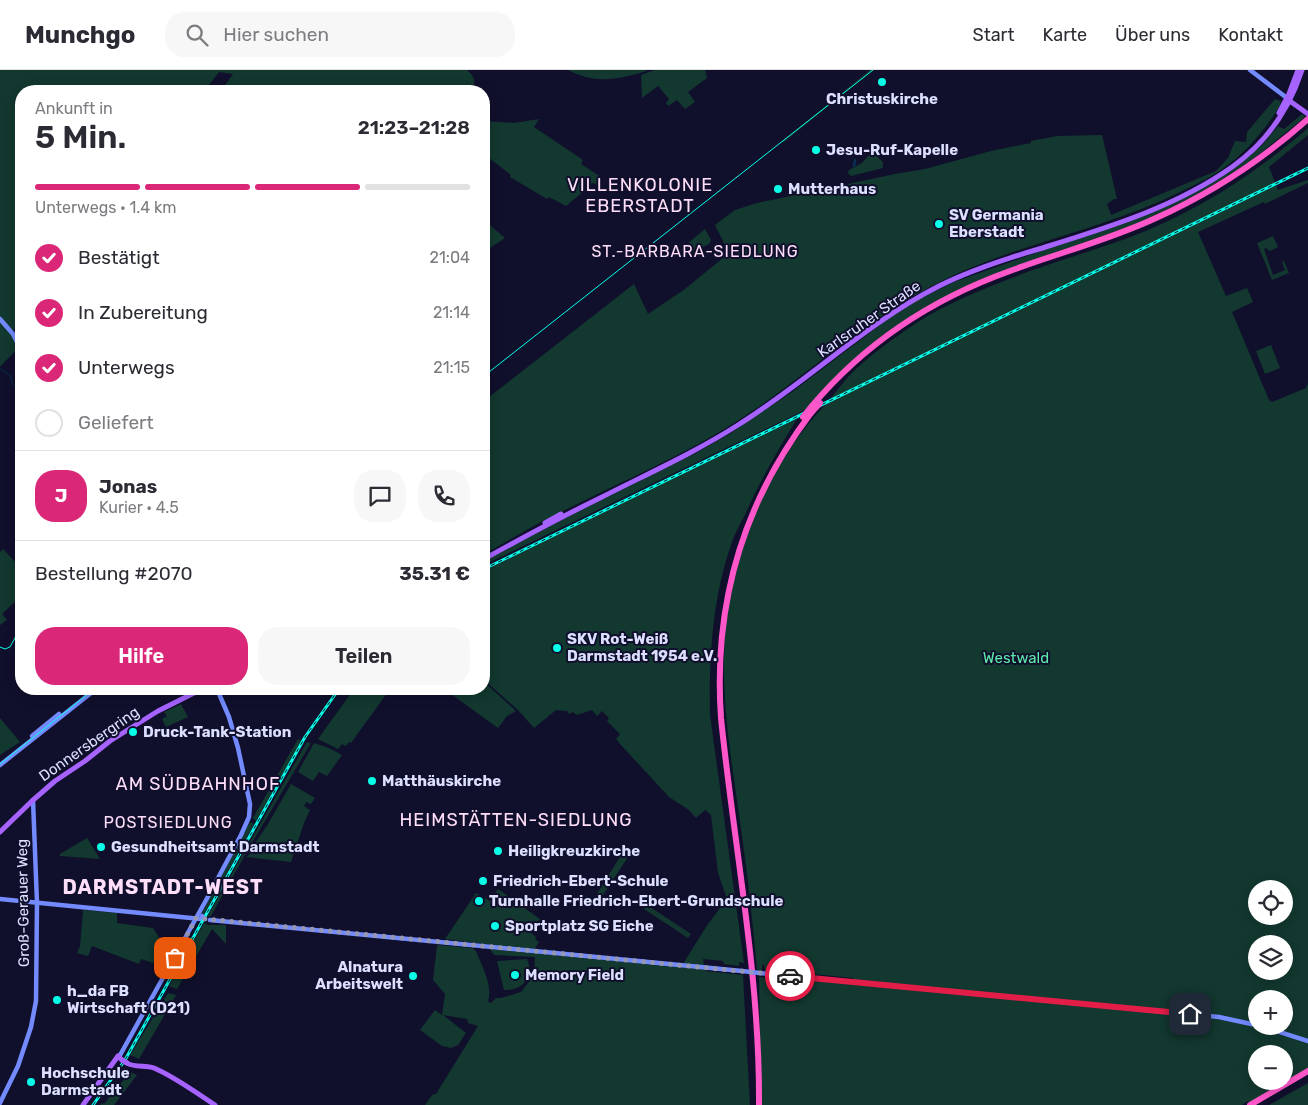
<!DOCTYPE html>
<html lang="de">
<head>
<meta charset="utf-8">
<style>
	:root { --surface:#fff; --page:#f7f7f7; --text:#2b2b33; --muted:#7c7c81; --line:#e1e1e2; --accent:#db2777 }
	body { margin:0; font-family:Rubik,sans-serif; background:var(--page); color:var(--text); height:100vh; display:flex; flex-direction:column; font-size:19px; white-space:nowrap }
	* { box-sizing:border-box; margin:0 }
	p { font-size:16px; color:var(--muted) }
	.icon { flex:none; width:28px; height:28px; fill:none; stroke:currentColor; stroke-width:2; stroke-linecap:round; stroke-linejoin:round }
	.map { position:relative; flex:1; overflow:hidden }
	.sheet { position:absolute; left:15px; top:15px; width:475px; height:610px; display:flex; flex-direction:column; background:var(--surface); border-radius:20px; box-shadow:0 2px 12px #0003 }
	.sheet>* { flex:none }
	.tools { position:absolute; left:1248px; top:810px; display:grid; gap:10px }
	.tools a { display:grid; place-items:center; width:45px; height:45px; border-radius:50%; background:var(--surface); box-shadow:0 2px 12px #0003; font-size:25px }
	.pin { position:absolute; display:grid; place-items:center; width:42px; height:42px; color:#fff; margin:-21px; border-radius:10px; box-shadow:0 2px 8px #0006 }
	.courier { position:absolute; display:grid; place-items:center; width:50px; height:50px; margin:-25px; border:4px solid #e11d48; border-radius:50%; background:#fff; color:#222; box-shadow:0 1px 6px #0007 }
	.head em { font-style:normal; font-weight:600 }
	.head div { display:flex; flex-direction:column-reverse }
	.head { display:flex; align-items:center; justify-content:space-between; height:85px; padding:0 20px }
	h1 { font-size:32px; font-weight:600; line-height:38px }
	.bar { display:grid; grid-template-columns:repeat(4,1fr); gap:8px 5px; align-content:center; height:60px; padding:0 20px }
	.bar i { height:6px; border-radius:4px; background:var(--line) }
	.bar .active { background:var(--accent) }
	.bar p { grid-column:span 4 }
	.line { display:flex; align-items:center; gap:12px; padding:0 20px; border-top:1px solid var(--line) }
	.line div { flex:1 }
	.round { display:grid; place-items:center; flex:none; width:52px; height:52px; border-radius:20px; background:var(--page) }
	ol { padding:0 20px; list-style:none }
	li { display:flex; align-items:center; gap:15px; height:55px }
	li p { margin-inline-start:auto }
	li .icon { padding:5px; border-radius:50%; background:var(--accent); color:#fff; stroke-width:4 }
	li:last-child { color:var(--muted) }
	li i { width:28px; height:28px; border:2px solid var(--line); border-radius:50% }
	.action { display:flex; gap:10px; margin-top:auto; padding:10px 20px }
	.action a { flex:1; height:58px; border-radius:20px; background:var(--accent); color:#fff; font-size:20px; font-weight:600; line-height:58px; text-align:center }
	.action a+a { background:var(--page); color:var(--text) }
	header { display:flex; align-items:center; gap:30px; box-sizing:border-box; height:70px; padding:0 25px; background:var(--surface); border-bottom:1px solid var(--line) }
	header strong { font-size:24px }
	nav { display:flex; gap:28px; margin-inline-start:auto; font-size:18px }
	.search { width:350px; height:45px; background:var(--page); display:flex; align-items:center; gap:12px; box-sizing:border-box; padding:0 18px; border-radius:20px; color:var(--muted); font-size:19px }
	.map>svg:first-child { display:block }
	.green { fill:#12382f; fill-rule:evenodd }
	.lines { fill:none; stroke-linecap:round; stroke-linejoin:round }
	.stream { stroke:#072f4f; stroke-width:1 }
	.canal { stroke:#072f4f; stroke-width:2.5 }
	.secondary { stroke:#738bff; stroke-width:4.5 }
	.primary { stroke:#a663ff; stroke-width:5 }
	.highway { stroke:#ff57c9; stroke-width:6 }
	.tram { stroke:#08ffe7; stroke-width:1 }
	.rail-casing { stroke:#08ffe7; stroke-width:3 }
	.rail { stroke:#10102d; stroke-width:1; stroke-dasharray:4; stroke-linecap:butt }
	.secondary-bridge { stroke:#738bff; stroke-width:4.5 }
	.primary-bridge { stroke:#a663ff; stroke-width:5 }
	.highway-bridge { stroke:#ff57c9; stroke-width:6 }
	.done { stroke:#9597b6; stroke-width:5; stroke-dasharray:0 9 }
	.route { stroke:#e11d48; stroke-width:6 }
	.poi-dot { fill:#08ffe7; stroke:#10102d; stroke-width:2 }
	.labels { text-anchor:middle; stroke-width:4; stroke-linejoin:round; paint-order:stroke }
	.poi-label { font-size:15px; font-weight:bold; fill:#dcdfff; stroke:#10102d; text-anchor:start }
	.street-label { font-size:15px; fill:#dcdfff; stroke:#10102d }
	.park-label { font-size:15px; fill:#5ee9ab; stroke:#10102d }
	.neighbourhood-label { font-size:16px; letter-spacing:1px; fill:#ffdef9; stroke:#10102d }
	.quarter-label { font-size:18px; letter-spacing:1px; fill:#ffdef9; stroke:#10102d }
	.district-label { font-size:20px; font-weight:bold; letter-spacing:1px; fill:#ffdef9; stroke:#10102d }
</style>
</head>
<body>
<header>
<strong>Munchgo</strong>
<div class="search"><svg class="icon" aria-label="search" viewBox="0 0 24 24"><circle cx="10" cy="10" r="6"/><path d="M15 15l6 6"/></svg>Hier suchen</div>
<nav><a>Start</a><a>Karte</a><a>Über uns</a><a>Kontakt</a></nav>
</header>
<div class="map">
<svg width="1308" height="1035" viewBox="0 0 1308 1035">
	<rect width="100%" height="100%" fill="#10102d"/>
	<g class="green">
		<path d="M0,0H467C475,7 477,12 470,21H221L233,4L219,2L206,19L211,21H21V254L15,258L11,264L18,278L0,297Z"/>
		<path d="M568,0H644L647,1C618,9 597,15 568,0Z"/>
		<path d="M655,0H705L707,8L688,22L695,32L685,39L677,30L668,36L666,33L669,29L658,16L642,28L641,5Z"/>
		<path d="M870,0H873L784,72H781Z"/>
		<path d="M1275,29L1281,31L1280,36C1265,60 1245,84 1221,100C1208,109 1194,115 1180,122C1097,163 1001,176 921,222C856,258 801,310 739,350C681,387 618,413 557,444C532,456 508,471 484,484V331L634,214L648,244L685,219L729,183L715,155L735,140L757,133L895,104L925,99L991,81L1031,73V71L1057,66L1102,65L1117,129H1114L1107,134L1111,145L1216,101L1228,88L1235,71L1246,72L1247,62Z"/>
		<path d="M1302,44L1305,47L1248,93L1199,124L1140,153L982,210L904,251L807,339L484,495V491L588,436L696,383L731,363L792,322L892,246L919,229L954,212L1151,142L1241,93L1263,74L1278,56L1284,59Z"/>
		<path d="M539,49L534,57L583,90L581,94L601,107L597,111L599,112L596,114L592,113L589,116L591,118L587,122L584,121L566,136L549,127L547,129L510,107L511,105L484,84V51L514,53Z"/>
		<path d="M1308,58V65L1269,97L1278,120L1308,110V113L1265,134L1264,132L1198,162L1226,226L1247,218L1253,232L1232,242L1269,330L1272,332L1306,318L1308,313V1001L1250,1033L1248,1031L1242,1035H761L759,907L853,914V908L823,905L765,901L764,895H762V900H757C753,858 749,815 743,773C735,711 723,651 724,588C725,579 724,569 725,559C735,477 768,395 825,335C834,325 842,313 851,304C868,287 887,273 906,260C934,240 966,226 999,213C1040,196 1083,184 1125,169C1192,145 1254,105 1308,58ZM1256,819H1284V846H1256ZM1256,874H1284V901H1256ZM1256,929H1284V956H1256ZM1256,984H1284V1011H1256Z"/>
		<path d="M870,84L875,85L883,92V98L851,106L848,103L849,100L862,93Z"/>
		<path d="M484,150L505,168L484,182Z"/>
		<path d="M705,159L711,170L709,174L688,185L684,183L681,179Z"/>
		<path d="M1273,166L1278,177L1270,181L1266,178L1264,179L1273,205L1285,200L1282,192L1284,191L1289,203L1272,210L1257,173Z"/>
		<path d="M1271,275L1280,298L1265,304L1256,281Z"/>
		<path d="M797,349C777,381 759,413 744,447C739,456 734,465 731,475C712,530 709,588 710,645L744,893L739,892V896L724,894L723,891L703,889L705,901L743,905L750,1035H425L432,1025L436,1024L478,956L468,953L467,949L443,945L466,963L458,975L451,978L442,976L420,960L435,940L442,945L445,924L433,910L437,875L472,878L476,881C482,897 493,914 488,932L491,933L496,928H501L521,922L534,905L535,887L494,885L490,879L681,897L708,854L727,829L718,803L711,745L705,740L696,748L689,740L669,727L621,675L616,669L620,664L607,651L609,648L602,641L597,646L592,640L577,645L573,642L569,644L567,641L556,640L534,658L518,640L484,610V501L721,384Z"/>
		<path d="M3,479L21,498V526L2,544L7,550L0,555V482Z"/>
		<path d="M484,612L516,641L507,646L498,658L451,624L455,619H484Z"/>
		<path d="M354,619H390L351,673L349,672L346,676L342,674L338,679L318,669Z"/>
		<path d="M181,634L188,647L166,657L162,649L167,646L164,642Z"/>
		<path d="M0,648L20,672L0,685Z"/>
		<path d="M298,669L301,671L256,751L253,748Z"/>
		<path d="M307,672L311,673L246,783L211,846L207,847Z"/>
		<path d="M314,673L329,678L342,685L327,706L319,702L313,711L298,702Z"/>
		<path d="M291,714L315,728L311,734L306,732L304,736L310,740L304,753L291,792L246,787L250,784L249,782L268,754Z"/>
		<path d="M250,752L254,754L204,844L202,843Z"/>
		<path d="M87,768L100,789L60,786V784Z"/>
		<path d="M626,780L632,781L597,834L593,830L623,782Z"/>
		<path d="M498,819L540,849L531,863L536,867L535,869L539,872L534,880L445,869L476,823L490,831Z"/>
		<path d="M647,835L691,864L688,868L644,839Z"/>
		<path d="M83,840L117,843V853L153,858L164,875L153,893L141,889L139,894L92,876L88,886L77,883L80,876Z"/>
		<path d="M204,853L208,855H226V874L212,859L177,919L169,916Z"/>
		<path d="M527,889C535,907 522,921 504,920L497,891Z"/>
		<path d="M168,923L176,925L139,989L130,985Z"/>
		<path d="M130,1002L137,1005L114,1035H100L102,1033L104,1034Z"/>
		<path d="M1308,1013V1035H1269Z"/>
	</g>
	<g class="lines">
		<path class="stream" d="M0,299L10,305L13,314L21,321"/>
		<path class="canal" d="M854,96L855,90"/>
		<g class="secondary">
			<path d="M1250,0L1287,28"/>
			<path d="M0,249L13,264L21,280"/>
			<path d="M32,666L59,644"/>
			<path d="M0,695L96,619"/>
			<path d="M0,829L201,849"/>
			<path d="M210,850L742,901"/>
			<path d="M760,903L1219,947L1256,955"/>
			<path d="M1261,956L1308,971"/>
			<path d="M119,987L210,823L241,765L249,747L250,734L238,678L229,647L217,619"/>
			<path d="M0,1033L18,996L31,957L36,931L37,833L33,730"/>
		</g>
		<g class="primary">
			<path d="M1287,29L1308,44"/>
			<path d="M1279,43L1289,24L1298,0"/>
			<path d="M545,453L561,444"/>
			<path d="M484,489C522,468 561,447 600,428C647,404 694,383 738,355C807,312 866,253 939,216C971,200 1005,189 1039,179C1106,158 1174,138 1232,97C1266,73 1289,40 1302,0"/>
			<path d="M0,762L32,731L55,711L85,691L110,671L158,641L202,619"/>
			<path d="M127,993C135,998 145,995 154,998C175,1007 195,1022 215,1035"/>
			<path d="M83,1035L118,986L122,990"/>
		</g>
		<g class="highway">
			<path d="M812,336C865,273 932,229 1010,201C1058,183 1109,170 1156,148C1212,123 1262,90 1308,49"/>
			<path d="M759,1035C760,904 734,777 721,648C713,535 742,434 811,343"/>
			<path d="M1250,1035L1308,1001"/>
		</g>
		<g class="tram">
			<path d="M484,306L873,0"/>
			<path d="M0,577L5,579L10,577L21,557"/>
			<path d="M0,694L94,619"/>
		</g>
		<defs>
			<g id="rail">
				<path d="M484,499L1308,98"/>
				<path d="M93,1035L125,990L305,667L339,619"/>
			</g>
		</defs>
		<use href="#rail" class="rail-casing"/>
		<use href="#rail" class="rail"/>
		<g class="secondary-bridge">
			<path d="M202,846L205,849"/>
			<path d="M742,901L760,903"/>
		</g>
		<path class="primary-bridge" d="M122,990L127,993"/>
		<g class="highway-bridge">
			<path d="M811,343L820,333"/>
			<path d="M803,347L811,337"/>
		</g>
	</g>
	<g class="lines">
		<path class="done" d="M175,888L196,848L790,906"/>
		<path class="route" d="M790,906L1190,944"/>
	</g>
	<g class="poi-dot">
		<circle cx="882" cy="12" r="5"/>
		<circle cx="816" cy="80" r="5"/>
		<circle cx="778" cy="119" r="5"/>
		<circle cx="939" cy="154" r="5"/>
		<circle cx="557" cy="578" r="5"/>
		<circle cx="133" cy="662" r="5"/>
		<circle cx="372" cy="711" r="5"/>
		<circle cx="101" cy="777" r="5"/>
		<circle cx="498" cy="781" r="5"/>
		<circle cx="483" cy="811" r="5"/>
		<circle cx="479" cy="831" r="5"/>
		<circle cx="495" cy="856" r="5"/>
		<circle cx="515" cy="905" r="5"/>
		<circle cx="413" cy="906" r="5"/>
		<circle cx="57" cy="930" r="5"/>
		<circle cx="31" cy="1012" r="5"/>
	</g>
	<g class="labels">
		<g class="poi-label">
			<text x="882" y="34" text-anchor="middle">Christuskirche</text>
			<text x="826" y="85">Jesu-Ruf-Kapelle</text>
			<text x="788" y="124">Mutterhaus</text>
			<text x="949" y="150">SV Germania<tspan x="949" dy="17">Eberstadt</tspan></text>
			<text x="567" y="574">SKV Rot-Weiß<tspan x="567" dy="17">Darmstadt 1954 e.V.</tspan></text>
			<text x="143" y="667">Druck-Tank-Station</text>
			<text x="382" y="716">Matthäuskirche</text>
			<text x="111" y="782">Gesundheitsamt Darmstadt</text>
			<text x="508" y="786">Heiligkreuzkirche</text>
			<text x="493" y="816">Friedrich-Ebert-Schule</text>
			<text x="489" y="836">Turnhalle Friedrich-Ebert-Grundschule</text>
			<text x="505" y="861">Sportplatz SG Eiche</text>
			<text x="403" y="902" text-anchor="end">Alnatura<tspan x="403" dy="17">Arbeitswelt</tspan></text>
			<text x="525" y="910">Memory Field</text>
			<text x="67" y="926">h_da FB<tspan x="67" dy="17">Wirtschaft (D21)</tspan></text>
			<text x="41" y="1008">Hochschule<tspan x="41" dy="17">Darmstadt</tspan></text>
		</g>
		<g class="street-label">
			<text transform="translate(869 249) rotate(-35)" y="5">Karlsruher Straße</text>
			<text transform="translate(89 674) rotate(-35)" y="5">Donnersbergring</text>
			<text transform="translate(23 833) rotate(-91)" y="5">Groß-Gerauer Weg</text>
		</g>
		<g class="park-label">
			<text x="1016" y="593">Westwald</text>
		</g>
		<g class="neighbourhood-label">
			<text x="695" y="187">ST.-BARBARA-SIEDLUNG</text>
			<text x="168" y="758">POSTSIEDLUNG</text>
		</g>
		<g class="quarter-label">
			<text x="640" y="121">VILLENKOLONIE<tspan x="640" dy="21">EBERSTADT</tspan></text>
			<text x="198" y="720">AM SÜDBAHNHOF</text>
			<text x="516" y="756">HEIMSTÄTTEN-SIEDLUNG</text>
		</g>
		<g class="district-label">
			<text x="163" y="824">DARMSTADT-WEST</text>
		</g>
	</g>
</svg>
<div class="tools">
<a><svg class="icon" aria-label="locate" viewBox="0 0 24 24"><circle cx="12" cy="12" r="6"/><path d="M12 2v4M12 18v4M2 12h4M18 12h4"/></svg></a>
<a><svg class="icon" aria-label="layers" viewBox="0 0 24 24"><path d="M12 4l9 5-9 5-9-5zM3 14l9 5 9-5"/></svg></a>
<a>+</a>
<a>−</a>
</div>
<div class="pin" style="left:175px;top:888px;background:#ea580c"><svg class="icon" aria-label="bag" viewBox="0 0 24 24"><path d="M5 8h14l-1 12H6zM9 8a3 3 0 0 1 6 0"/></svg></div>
<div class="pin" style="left:1190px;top:944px;background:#1f2937"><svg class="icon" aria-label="home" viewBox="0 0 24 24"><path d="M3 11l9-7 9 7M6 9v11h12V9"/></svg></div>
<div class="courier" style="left:790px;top:906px"><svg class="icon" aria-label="car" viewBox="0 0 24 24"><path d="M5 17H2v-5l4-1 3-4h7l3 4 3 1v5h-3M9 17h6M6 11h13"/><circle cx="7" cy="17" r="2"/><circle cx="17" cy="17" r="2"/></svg></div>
<section class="sheet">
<div class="head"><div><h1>5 Min.</h1><p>Ankunft in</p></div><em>21:23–21:28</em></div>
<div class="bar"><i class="active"></i><i class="active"></i><i class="active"></i><i></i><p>Unterwegs · 1.4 km</p></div>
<ol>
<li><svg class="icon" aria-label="check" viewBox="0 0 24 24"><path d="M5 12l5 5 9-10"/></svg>Bestätigt<p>21:04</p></li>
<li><svg class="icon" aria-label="check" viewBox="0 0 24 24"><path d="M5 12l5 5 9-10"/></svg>In Zubereitung<p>21:14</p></li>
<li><svg class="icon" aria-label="check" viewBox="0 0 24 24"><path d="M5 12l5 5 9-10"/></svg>Unterwegs<p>21:15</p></li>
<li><i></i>Geliefert</li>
</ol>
<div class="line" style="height:90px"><b class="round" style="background:var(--accent);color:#fff">J</b><div><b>Jonas</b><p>Kurier · 4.5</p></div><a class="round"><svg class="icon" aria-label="chat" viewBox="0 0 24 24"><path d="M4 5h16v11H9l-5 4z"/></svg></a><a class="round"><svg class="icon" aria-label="phone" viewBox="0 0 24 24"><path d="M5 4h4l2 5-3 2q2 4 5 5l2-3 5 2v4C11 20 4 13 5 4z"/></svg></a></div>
<div class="line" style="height:65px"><div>Bestellung #2070</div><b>35.31 €</b></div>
<div class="action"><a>Hilfe</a><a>Teilen</a></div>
</section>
</div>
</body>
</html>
